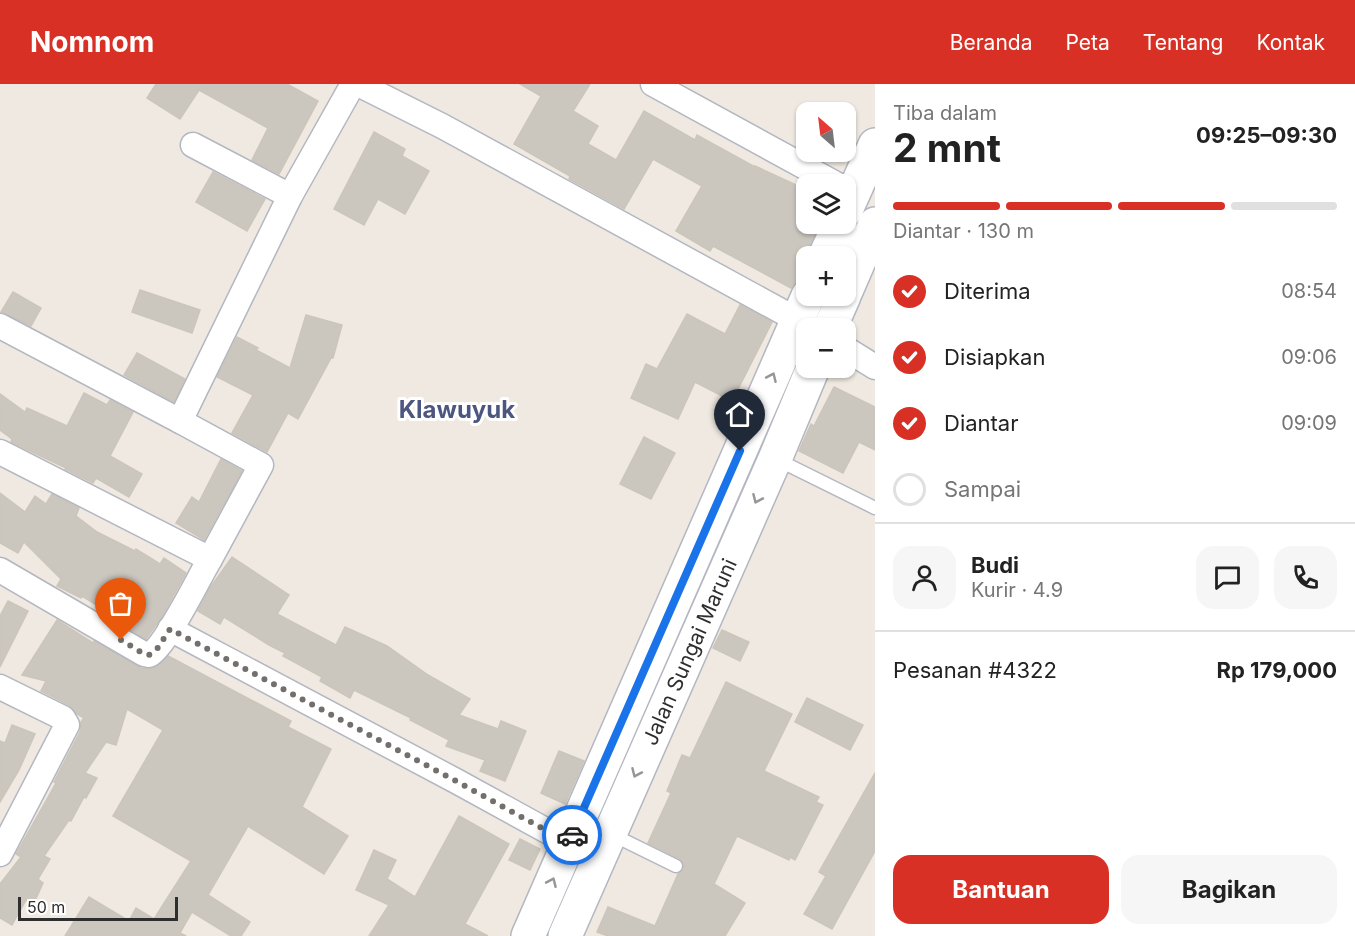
<!DOCTYPE html>
<html lang="id">
<head>
<meta charset="utf-8">
<style>
	:root { --surface:#fff; --page:#f6f6f6; --text:#222; --muted:#767676; --line:#e0e0e0; --accent:#d93025 }
	body { margin:0; font-family:Inter,sans-serif; background:var(--page); color:var(--text); height:100vh; display:flex; flex-direction:column; font-size:22px; white-space:nowrap }
	* { box-sizing:border-box; margin:0 }
	p { font-size:20px; color:var(--muted) }
	.icon { flex:none; width:33px; height:33px; fill:none; stroke:currentColor; stroke-width:2; stroke-linecap:round; stroke-linejoin:round }
	.map { position:relative; flex:1; overflow:hidden }
	.panel { display:flex; flex-direction:column; background:var(--surface); width:480px }
	.panel>* { flex:none }
	.needle { width:39px; rotate:332deg }
	.fabs { position:absolute; left:796px; top:18px; display:grid; gap:12px }
	.fabs a { display:grid; place-items:center; width:60px; height:60px; border-radius:12px; background:var(--surface); box-shadow:0 2px 4px #0004; font-size:30px }
	.scale { position:absolute; left:18px; bottom:15px; width:160px; box-sizing:border-box; padding-left:6px; border:3px solid #2e2e2e; border-top:0; font-size:16px; line-height:21px; white-space:nowrap; color:#2e2e2e; -webkit-text-stroke:4px #fff; paint-order:stroke }
	.pin { position:absolute; display:grid; place-items:center; width:51px; height:51px; color:#fff; margin:-62px -26px; border-radius:50% 50% 50% 0; rotate:-45deg; box-shadow:0 0 6px #0007 }
	.pin .icon { rotate:45deg }
	.courier { position:absolute; display:grid; place-items:center; width:60px; height:60px; margin:-30px; border:4px solid #1a73e8; border-radius:50%; background:#fff; color:#222; box-shadow:0 2px 8px #0007 }
	.overview em { font-style:normal; font-weight:700 }
	.overview div { display:flex; flex-direction:column-reverse }
	.overview { display:flex; align-items:center; justify-content:space-between; height:102px; padding:0 18px }
	h1 { font-size:39px; font-weight:700; line-height:45px }
	.bar { display:grid; grid-template-columns:repeat(4,1fr); gap:9px 6px; align-content:center; height:72px; padding:0 18px }
	.bar i { height:8px; border-radius:4px; background:var(--line) }
	.bar .selected { background:var(--accent) }
	.bar p { grid-column:span 4 }
	.line { display:flex; align-items:center; gap:15px; padding:0 18px; border-top:2px solid var(--line) }
	.line div { flex:1 }
	.round { display:grid; place-items:center; flex:none; width:63px; height:63px; border-radius:18px; background:var(--page) }
	ol { padding:0 18px; list-style:none }
	li { display:flex; align-items:center; gap:18px; height:66px }
	li p { margin-inline-start:auto }
	li .icon { padding:6px; border-radius:50%; background:var(--accent); color:#fff; stroke-width:4 }
	li:last-child { color:var(--muted) }
	li i { width:33px; height:33px; border:3px solid var(--line); border-radius:50% }
	.cta { display:flex; gap:12px; margin-top:auto; padding:12px 18px }
	.cta a { flex:1; height:69px; border-radius:18px; background:var(--accent); color:#fff; font-size:24px; font-weight:700; line-height:69px; text-align:center }
	.cta a+a { background:var(--page); color:var(--text) }
	header { display:flex; align-items:center; gap:36px; box-sizing:border-box; height:84px; padding:0 30px; background:var(--accent); color:#fff }
	header strong { font-size:28px }
	nav { display:flex; gap:33px; margin-inline-start:auto; font-size:21px }
	main { display:flex; flex:1; min-height:0 }
	.map>svg:first-child { display:block }
	.building { fill:#cbc7bf; stroke:#cbc5ba; stroke-width:1.5 }
	.lines { fill:none; stroke-linecap:round; stroke-linejoin:round }
	.service-casing { stroke:#b4b7c1; stroke-width:15 }
	.minor-casing { stroke:#b4b7c1; stroke-width:27 }
	.secondary-casing { stroke:#b4b7c1; stroke-width:36 }
	.service { stroke:#fff; stroke-width:12 }
	.minor { stroke:#fff; stroke-width:24 }
	.secondary { stroke:#fff; stroke-width:33 }
	.oneway { stroke:#969696 }
	.done { stroke:#726f6d; stroke-width:6; stroke-dasharray:0 10.8 }
	.route { stroke:#1a73e8; stroke-width:8 }
	.labels { text-anchor:middle; stroke-width:6; stroke-linejoin:round; paint-order:stroke }
	.street-label { font-size:21px; fill:#2e2e2e; stroke:#fff }
	.quarter-label { font-size:24px; font-weight:bold; fill:#4d5680; stroke:#fff }
</style>
</head>
<body>
<header>
<strong>Nomnom</strong>
<nav><a>Beranda</a><a>Peta</a><a>Tentang</a><a>Kontak</a></nav>
</header>
<main>
<div class="map">
<svg width="875" height="852" viewBox="0 0 875 852">
	<rect width="100%" height="100%" fill="#efe9e1"/>
	<g class="building">
		<path d="M156,0H287L318,17L279,90L252,76L268,44L199,6L180,35L147,14Z"/>
		<path d="M520,0H590L573,27L598,42L588,60L616,76L644,27L695,56L697,51L755,83V82L807,106V140H820L808,164L807,185L801,195L796,197L791,204L713,162L710,167L676,147L702,102L653,75L624,125L569,95L570,92L514,60L541,12Z"/>
		<path d="M374,48L405,65L402,72L429,87L405,130L378,115L364,141L334,125Z"/>
		<path d="M213,88L265,115L247,147L196,118Z"/>
		<path d="M140,206L200,226L192,249L132,228Z"/>
		<path d="M13,208L41,224L31,242L1,228Z"/>
		<path d="M740,221L772,238L732,317L695,298L678,335L631,314L646,280L657,285L687,230L725,250Z"/>
		<path d="M306,231L342,241L333,274H331L298,335L288,329L267,368L232,349L253,311L217,293L237,253L258,264L256,266L290,284Z"/>
		<path d="M137,269L185,295L174,318L124,291Z"/>
		<path d="M834,303L875,323V366L859,358L843,389L799,367L811,340L814,342Z"/>
		<path d="M84,309L107,321L110,316L133,328L110,372L142,390L129,413L96,394L93,399L65,385L66,384L11,358L12,355L0,346V310L25,328L27,324L67,342Z"/>
		<path d="M644,353L675,369L651,415L620,400Z"/>
		<path d="M221,375L242,387L204,456L176,439L192,413L199,418Z"/>
		<path d="M0,409L25,428L35,412L46,420L52,410L79,424L76,432L97,448L135,467L136,465L160,480L164,474L186,489L161,534L146,555L111,534L113,531L82,512L81,514L57,502L61,495L24,458L18,469L0,459Z"/>
		<path d="M232,473L289,511L277,530L336,561L345,543L387,562L428,591L470,615L459,631L498,645L501,637L526,647L505,697L480,687L485,676L446,662L449,656L410,636L411,634L354,606L350,614L320,597L322,593L283,572L285,569L269,561L224,533L220,540L198,527L210,504Z"/>
		<path d="M8,517L28,527L0,583V532Z"/>
		<path d="M57,536L93,559L94,557L141,584L153,585L168,572L291,637L288,643L331,665L302,723L348,752L324,790L248,742L208,811L250,838L241,852H231L192,828L180,849L186,852H65L89,813L129,837L136,824L154,835L191,777L113,732L163,646L127,625L116,661L106,658L85,689L97,694L86,714L84,713L71,737L69,736L44,772L50,775L38,795L43,799L33,821L26,816L12,841L0,834V800L21,773L16,770L56,699L54,698L80,648L81,638L84,634L77,630L69,621L41,607L46,597L22,591Z"/>
		<path d="M722,546L749,558L740,577L713,564Z"/>
		<path d="M726,598L792,630L764,687L819,713L816,718L823,721L795,776L790,773L789,776L737,752L714,800L745,819L725,852H608L597,848L608,823L655,842L678,790L683,786L684,781L680,775L648,759L671,709L667,707L682,671L690,674Z"/>
		<path d="M807,614L863,641L850,666L795,638Z"/>
		<path d="M12,641L35,650L19,686L0,718V657L5,659Z"/>
		<path d="M559,667L584,677L565,720L541,709Z"/>
		<path d="M875,689V767L832,845L804,830L826,792L819,788Z"/>
		<path d="M459,732L509,760L465,840L488,852H369L389,821L356,806L374,766L396,776L387,795L415,813Z"/>
		<path d="M520,755L540,765L530,786L509,776Z"/>
	</g>
	<g class="lines">
		<defs>
			<g id="service">
				<path d="M776,375L875,424"/>
				<path d="M611,750L676,782"/>
			</g>
			<g id="minor">
				<path d="M358,0L442,42L812,244"/>
				<path d="M653,0L836,100"/>
				<path d="M193,61L290,112"/>
				<path d="M0,242L180,337"/>
				<path d="M846,265L875,283"/>
				<path d="M0,368L210,475C198,495 166,562 149,571L144,570L0,486"/>
				<path d="M210,475L261,381L180,337L290,112L353,0"/>
				<path d="M170,545L456,697L569,759"/>
				<path d="M0,603L63,634L67,641L0,770"/>
			</g>
			<g id="secondary">
				<path d="M846,126L875,61"/>
				<path d="M825,172L840,140"/>
				<path d="M846,207L875,140"/>
				<path d="M830,244L844,212"/>
				<path d="M528,852L808,212"/>
				<path d="M565,852L775,375L813,284"/>
			</g>
		</defs>
		<use href="#service" class="service-casing"/>
		<use href="#minor" class="minor-casing"/>
		<use href="#secondary" class="secondary-casing"/>
		<use href="#service" class="service"/>
		<use href="#minor" class="minor"/>
		<use href="#secondary" class="secondary"/>
	</g>
	<defs><path id="oneway-chevron" d="M-2-3.5L2.5 0L-2 3.5" fill="none" stroke-width="1.6" stroke-linecap="round" stroke-linejoin="round" transform="scale(1.5)"/></defs>
	<g class="oneway">
		<use href="#oneway-chevron" transform="translate(772 293) rotate(-66)"/>
		<use href="#oneway-chevron" transform="translate(757 415) rotate(114)"/>
		<use href="#oneway-chevron" transform="translate(636 689) rotate(114)"/>
		<use href="#oneway-chevron" transform="translate(552 798) rotate(-66)"/>
	</g>
	<g class="lines">
		<path class="done" d="M121,556L144,570L149,571L157,565L170,545L456,697L569,759L572,751"/>
		<path class="route" d="M572,751L740,367"/>
	</g>
	<g class="labels">
		<g class="street-label">
			<text transform="translate(690 568) rotate(-66)" y="7">Jalan Sungai Maruni</text>
		</g>
		<g class="quarter-label">
			<text x="457" y="334">Klawuyuk</text>
		</g>
	</g>
</svg>
<div class="fabs">
<a><svg class="needle" viewBox="-14 -14 28 28"><path d="M0-13l5 13h-10z" fill="#e53935"/><path d="M0 13l5-13h-10z" fill="#767676"/></svg></a>
<a><svg class="icon" aria-label="layers" viewBox="0 0 24 24"><path d="M12 4l9 5-9 5-9-5zM3 14l9 5 9-5"/></svg></a>
<a>+</a>
<a>−</a>
</div>
<div class="scale">50 m</div>
<div class="pin" style="left:121px;top:556px;background:#ea580c"><svg class="icon" aria-label="bag" viewBox="0 0 24 24"><path d="M5 8h14l-1 12H6zM9 8a3 3 0 0 1 6 0"/></svg></div>
<div class="pin" style="left:740px;top:367px;background:#1f2937"><svg class="icon" aria-label="home" viewBox="0 0 24 24"><path d="M3 11l9-7 9 7M6 9v11h12V9"/></svg></div>
<div class="courier" style="left:572px;top:751px"><svg class="icon" aria-label="car" viewBox="0 0 24 24"><path d="M5 17H2v-5l4-1 3-4h7l3 4 3 1v5h-3M9 17h6M6 11h13"/><circle cx="7" cy="17" r="2"/><circle cx="17" cy="17" r="2"/></svg></div>
</div>
<section class="panel">
<div class="overview"><div><h1>2 mnt</h1><p>Tiba dalam</p></div><em>09:25–09:30</em></div>
<div class="bar"><i class="selected"></i><i class="selected"></i><i class="selected"></i><i></i><p>Diantar · 130 m</p></div>
<ol>
<li><svg class="icon" aria-label="check" viewBox="0 0 24 24"><path d="M5 12l5 5 9-10"/></svg>Diterima<p>08:54</p></li>
<li><svg class="icon" aria-label="check" viewBox="0 0 24 24"><path d="M5 12l5 5 9-10"/></svg>Disiapkan<p>09:06</p></li>
<li><svg class="icon" aria-label="check" viewBox="0 0 24 24"><path d="M5 12l5 5 9-10"/></svg>Diantar<p>09:09</p></li>
<li><i></i>Sampai</li>
</ol>
<div class="line" style="height:108px"><a class="round"><svg class="icon" aria-label="person" viewBox="0 0 24 24"><circle cx="12" cy="8" r="4"/><path d="M4 21q1-7 8-7t8 7"/></svg></a><div><b>Budi</b><p>Kurir · 4.9</p></div><a class="round"><svg class="icon" aria-label="chat" viewBox="0 0 24 24"><path d="M4 5h16v11H9l-5 4z"/></svg></a><a class="round"><svg class="icon" aria-label="phone" viewBox="0 0 24 24"><path d="M5 4h4l2 5-3 2q2 4 5 5l2-3 5 2v4C11 20 4 13 5 4z"/></svg></a></div>
<div class="line" style="height:78px"><div>Pesanan #4322</div><b>Rp 179,000</b></div>
<div class="cta"><a>Bantuan</a><a>Bagikan</a></div>
</section>
</main>
</body>
</html>
